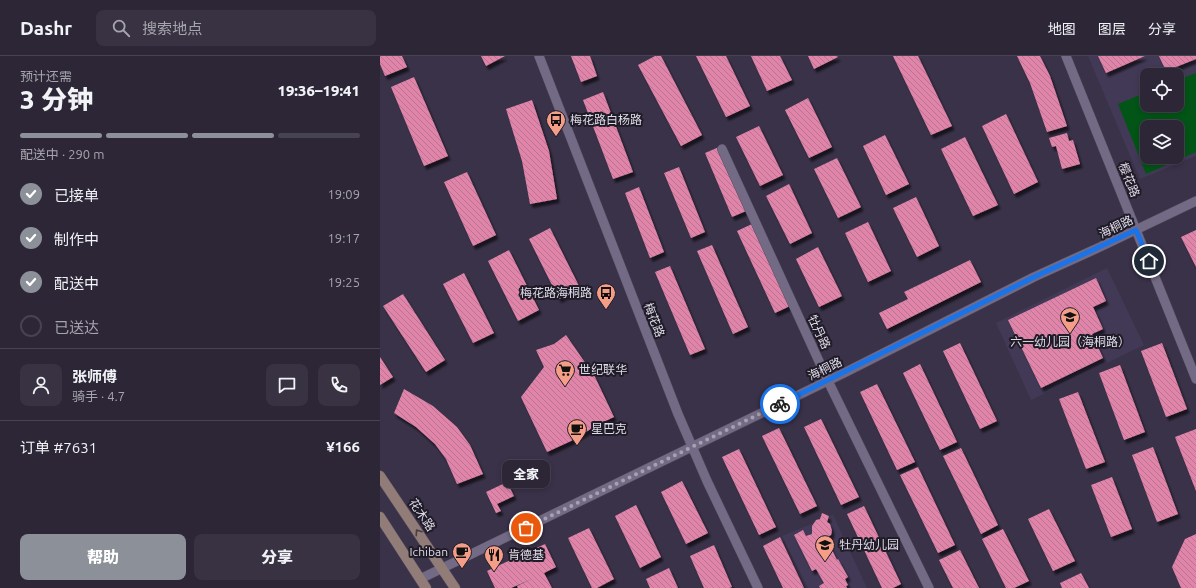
<!DOCTYPE html>
<html lang="zh">
<head>
<meta charset="utf-8">
<style>
	:root { --surface:#2c2637; --page:#383242; --text:#f1f3f6; --muted:#a6a5ad; --line:#484352; --accent:#8c9099 }
	body { margin:0; font-family:Ubuntu,"Noto Sans SC",sans-serif; background:var(--page); color:var(--text); height:100vh; display:flex; flex-direction:column; font-size:15px; white-space:nowrap }
	* { box-sizing:border-box; margin:0 }
	p { font-size:13px; color:var(--muted) }
	.icon { flex:none; width:22px; height:22px; fill:none; stroke:currentColor; stroke-width:2; stroke-linecap:round; stroke-linejoin:round }
	.map { position:relative; flex:1; overflow:hidden }
	.drawer { display:flex; flex-direction:column; background:var(--surface); width:380px }
	.drawer>* { flex:none }
	.fabs { position:absolute; left:760px; top:12px; display:grid; gap:8px }
	.fabs a { display:grid; place-items:center; width:44px; height:44px; border-radius:8px; background:var(--surface); box-shadow:0 2px 6px #0003,0 0 0 1px var(--line); font-size:20px }
	.pin { position:absolute; display:grid; place-items:center; width:34px; height:34px; color:#fff; margin:-17px; border:2px solid #fff; border-radius:50%; box-shadow:0 1px 4px #0007 }
	.courier { position:absolute; display:grid; place-items:center; width:40px; height:40px; margin:-20px; border:3px solid #1a73e8; border-radius:50%; background:#fff; color:#222; box-shadow:0 1px 5px #0007 }
	.bubble { position:absolute; height:28px; border-radius:8px; background:var(--surface); box-shadow:0 2px 6px #0003,0 0 0 1px var(--line); font-size:13px; font-weight:800; line-height:28px; text-align:center }
	.head em { font-style:normal; font-weight:800 }
	.head div { display:flex; flex-direction:column-reverse }
	.head { display:flex; align-items:center; justify-content:space-between; height:68px; padding:0 20px }
	h1 { font-size:26px; font-weight:800; line-height:30px }
	.bar { display:grid; grid-template-columns:repeat(4,1fr); gap:6px 4px; align-content:center; height:48px; padding:0 20px }
	.bar i { height:5px; border-radius:3px; background:var(--line) }
	.bar .selected { background:var(--accent) }
	.bar p { grid-column:span 4 }
	.line { display:flex; align-items:center; gap:10px; padding:0 20px; border-top:1px solid var(--line) }
	.line div { flex:1 }
	.round { display:grid; place-items:center; flex:none; width:42px; height:42px; border-radius:8px; background:var(--page) }
	ol { padding:0 20px; list-style:none }
	li { display:flex; align-items:center; gap:12px; height:44px }
	li p { margin-inline-start:auto }
	li .icon { padding:4px; border-radius:50%; background:var(--accent); color:#fff; stroke-width:4 }
	li:last-child { color:var(--muted) }
	li i { width:22px; height:22px; border:2px solid var(--line); border-radius:50% }
	.cta { display:flex; gap:8px; margin-top:auto; padding:8px 20px }
	.cta a { flex:1; height:46px; border-radius:8px; background:var(--accent); color:#fff; font-size:16px; font-weight:800; line-height:46px; text-align:center }
	.cta a+a { background:var(--page); color:var(--text) }
	header { display:flex; align-items:center; gap:24px; box-sizing:border-box; height:56px; padding:0 20px; background:var(--surface); border-bottom:1px solid var(--line) }
	header strong { font-size:19px }
	nav { display:flex; gap:22px; margin-inline-start:auto; font-size:14px }
	.search { width:280px; height:36px; background:var(--page); display:flex; align-items:center; gap:10px; box-sizing:border-box; padding:0 14px; border-radius:8px; color:var(--muted); font-size:15px }
	main { display:flex; flex:1; min-height:0 }
	.map>svg:first-child { display:block }
	.built { fill:#423956; fill-rule:evenodd }
	.grass { fill:#025516; fill-rule:evenodd }
	.building { fill:url(#building-back-hatch); filter:url(#shadow) }
	.lines { fill:none; stroke-linecap:round; stroke-linejoin:round }
	.street-casing { stroke:#565063; stroke-width:10 }
	.secondary-casing { stroke:#565063; stroke-width:11 }
	.street { stroke:#736b85; stroke-width:9 }
	.secondary { stroke:#927c77; stroke-width:10 }
	.oneway { stroke:#483e43 }
	.done { stroke:#a5a0b2; stroke-width:4; stroke-dasharray:0 7.2 }
	.route { stroke:#1a73e8; stroke-width:5 }
	.labels { text-anchor:middle; stroke-width:4; stroke-linejoin:round; paint-order:stroke }
	.poi-label { font-size:12px; fill:#dfdbea; stroke:#201c27; text-anchor:start }
	.street-label { font-size:12px; fill:#dfdbea; stroke:#201c27 }
</style>
</head>
<body>
<header>
<strong>Dashr</strong>
<div class="search"><svg class="icon" aria-label="search" viewBox="0 0 24 24"><circle cx="10" cy="10" r="6"/><path d="M15 15l6 6"/></svg>搜索地点</div>
<nav><a>地图</a><a>图层</a><a>分享</a></nav>
</header>
<main>
<section class="drawer">
<div class="head"><div><h1>3 分钟</h1><p>预计还需</p></div><em>19:36–19:41</em></div>
<div class="bar"><i class="selected"></i><i class="selected"></i><i class="selected"></i><i></i><p>配送中 · 290 m</p></div>
<ol>
<li><svg class="icon" aria-label="check" viewBox="0 0 24 24"><path d="M5 12l5 5 9-10"/></svg>已接单<p>19:09</p></li>
<li><svg class="icon" aria-label="check" viewBox="0 0 24 24"><path d="M5 12l5 5 9-10"/></svg>制作中<p>19:17</p></li>
<li><svg class="icon" aria-label="check" viewBox="0 0 24 24"><path d="M5 12l5 5 9-10"/></svg>配送中<p>19:25</p></li>
<li><i></i>已送达</li>
</ol>
<div class="line" style="height:72px"><a class="round"><svg class="icon" aria-label="person" viewBox="0 0 24 24"><circle cx="12" cy="8" r="4"/><path d="M4 21q1-7 8-7t8 7"/></svg></a><div><b>张师傅</b><p>骑手 · 4.7</p></div><a class="round"><svg class="icon" aria-label="chat" viewBox="0 0 24 24"><path d="M4 5h16v11H9l-5 4z"/></svg></a><a class="round"><svg class="icon" aria-label="phone" viewBox="0 0 24 24"><path d="M5 4h4l2 5-3 2q2 4 5 5l2-3 5 2v4C11 20 4 13 5 4z"/></svg></a></div>
<div class="line" style="height:52px"><div>订单 #7631</div><b>¥166</b></div>
<div class="cta"><a>帮助</a><a>分享</a></div>
</section>
<div class="map">
<svg width="816" height="532" viewBox="0 0 816 532">
	<defs>
		<pattern id="building-back-hatch" width="6" height="6" patternUnits="userSpaceOnUse"><rect width="6" height="6" fill="#e085a9"/><path d="M-1 5l2 2M0 0l6 6M5-1l2 2" fill="none" stroke="#b97490"/></pattern>
		<filter id="shadow"><feDropShadow dx="2.5" dy="4" stdDeviation="1" flood-color="#0009"/></filter>
	</defs>
	<rect width="100%" height="100%" fill="#3a3249"/>
	<g class="built">
		<path d="M708,0H816V100L760,123ZM767,19H797V49H767ZM767,71H797V101H767Z"/>
		<path d="M727,212L764,289L651,344L616,267Z"/>
		<path d="M453,459L487,532H428L402,480Z"/>
	</g>
	<path class="grass" d="M816,17V96L766,118L738,48L767,36V49H797V24ZM767,71H797V101H767Z"/>
	<g class="building">
		<path d="M0,0H22L27,11L5,20L0,8Z"/>
		<path d="M101,0H125L106,10Z"/>
		<path d="M191,0H210L217,20L201,26Z"/>
		<path d="M275,0H281L322,79L301,90L258,9Z"/>
		<path d="M316,0H346L370,50L346,61Z"/>
		<path d="M371,0H400L412,24L387,35Z"/>
		<path d="M428,0H457L458,1L434,13Z"/>
		<path d="M513,0H538L572,70L551,79Z"/>
		<path d="M637,0H660L670,20L687,70L667,76L650,27Z"/>
		<path d="M718,0H765L726,17Z"/>
		<path d="M779,0H816V3L786,15Z"/>
		<path d="M34,21L68,100L44,110L11,31Z"/>
		<path d="M223,36L253,116L233,123L203,44Z"/>
		<path d="M428,42L452,91L429,102L405,54Z"/>
		<path d="M152,44L169,95L177,143L150,148L142,105L126,53Z"/>
		<path d="M626,58L658,126L634,138L602,70Z"/>
		<path d="M379,70L403,119L380,130L356,81Z"/>
		<path d="M687,77L689,85L693,84L700,108L682,113L676,90L672,91L669,82Z"/>
		<path d="M505,79L529,128L506,139L483,90Z"/>
		<path d="M585,81L618,149L593,160L561,93Z"/>
		<path d="M339,91L366,155L352,161L325,97Z"/>
		<path d="M457,102L481,151L458,162L434,113Z"/>
		<path d="M299,111L325,176L311,182L284,117Z"/>
		<path d="M87,116L116,179L93,190L64,126Z"/>
		<path d="M409,128L432,177L410,188L386,140Z"/>
		<path d="M259,131L284,196L270,202L245,137Z"/>
		<path d="M536,141L559,190L537,201L513,152Z"/>
		<path d="M488,166L511,215L488,226L465,177Z"/>
		<path d="M372,168L410,250L395,257L357,175Z"/>
		<path d="M170,172L200,232L179,243L149,183Z"/>
		<path d="M816,174V211L801,181Z"/>
		<path d="M332,189L368,271L353,278L317,195Z"/>
		<path d="M438,191L462,240L439,251L416,203Z"/>
		<path d="M129,194L159,254L138,265L108,205Z"/>
		<path d="M590,204L601,226L507,273L499,257L528,243L524,236Z"/>
		<path d="M290,210L325,293L310,299L275,216Z"/>
		<path d="M84,217L114,277L93,287L63,228Z"/>
		<path d="M716,222L726,245L713,251L723,273L712,278L723,302L661,332L628,264Z"/>
		<path d="M23,238L65,304L46,316L3,250Z"/>
		<path d="M186,279L215,321L234,361L219,368L191,385L167,396L141,341L164,311L156,294L174,288Z"/>
		<path d="M580,287L617,365L600,373L563,295Z"/>
		<path d="M782,287L807,353L786,361L761,295Z"/>
		<path d="M0,301L13,321L0,329Z"/>
		<path d="M540,308L577,386L560,394L523,317Z"/>
		<path d="M740,309L765,376L744,384L719,317Z"/>
		<path d="M497,328L535,406L517,414L480,336Z"/>
		<path d="M24,333L53,350L77,371L90,389L103,418L77,428L66,403L55,388L36,371L14,357Z"/>
		<path d="M698,336L725,406L706,413L679,343Z"/>
		<path d="M441,363L479,441L461,449L424,371Z"/>
		<path d="M399,372L437,450L420,458L382,380Z"/>
		<path d="M816,373V435L795,381Z"/>
		<path d="M773,391L798,458L777,466L752,399Z"/>
		<path d="M581,392L618,469L601,478L563,400Z"/>
		<path d="M359,393L396,471L379,479L342,401Z"/>
		<path d="M538,411L575,489L558,497L520,419Z"/>
		<path d="M732,421L752,473L731,481L711,429Z"/>
		<path d="M302,425L328,477L306,488L281,436Z"/>
		<path d="M127,426L134,440L117,448L121,455L116,457L106,436Z"/>
		<path d="M256,449L281,501L260,512L235,460Z"/>
		<path d="M484,450L521,528L513,532H502L467,458Z"/>
		<path d="M669,453L695,505L673,515L648,463Z"/>
		<path d="M442,457L449,460L447,466L450,468L452,475L451,479L446,482L457,504L458,503L468,521L465,523L468,529L466,530L467,532H440L439,530L444,527L436,513L432,515L414,479L423,474L426,480L432,478V470L436,464L440,463Z"/>
		<path d="M209,472L234,523L217,532H212L188,482Z"/>
		<path d="M623,473L649,525L634,532H626L602,483Z"/>
		<path d="M816,478V532H801L792,511L805,483Z"/>
		<path d="M400,481L424,532H403L383,490Z"/>
		<path d="M165,488L176,511L164,517L172,532H138L137,530L152,523L131,532H115L107,515Z"/>
		<path d="M334,489L352,531L349,532H324L310,500Z"/>
		<path d="M580,494L599,532H573L559,504Z"/>
		<path d="M289,512L298,532H270L266,523Z"/>
		<path d="M701,517L709,532H682L680,527Z"/>
	</g>
	<g class="lines">
		<defs>
			<g id="street">
				<path d="M159,0L298,358L327,425L378,532"/>
				<path d="M686,0L816,323"/>
				<path d="M342,93L448,325L549,532"/>
				<path d="M40,523L466,316L654,221L720,191L816,145"/>
			</g>
			<g id="secondary">
				<path d="M0,420L75,532"/>
				<path d="M0,461L46,532"/>
			</g>
		</defs>
		<use href="#street" class="street-casing"/>
		<use href="#secondary" class="secondary-casing"/>
		<use href="#street" class="street"/>
		<use href="#secondary" class="secondary"/>
	</g>
	<defs><path id="oneway-chevron" d="M-2-3.5L2.5 0L-2 3.5" fill="none" stroke-width="1.6" stroke-linecap="round" stroke-linejoin="round"/></defs>
	<use class="oneway" href="#oneway-chevron" transform="translate(38 476) rotate(-124)"/>
	<g class="lines">
		<path class="done" d="M146,472L400,348"/>
		<path class="route" d="M400,348L654,221L756,174L769,205"/>
	</g>
	<defs>
		<symbol id="bus-pin" viewBox="-11 -11 22 30"><path d="M0 17L-7.5 6A9.5 9.5 0 1 1 7.5 6Z" fill="#f49e88" stroke="#201c27"/><path d="M-5-6H5V4H4V6H2V4H-2V6H-4V4H-5ZM-3.5-4V0h7V-4ZM-3.5 1.2v1.5H-2V1.2ZM2 1.2v1.5H3.5V1.2Z" fill="#111"/></symbol>
		<symbol id="school-pin" viewBox="-11 -11 22 30"><path d="M0 17L-7.5 6A9.5 9.5 0 1 1 7.5 6Z" fill="#f49e88" stroke="#201c27"/><path d="M0-5L7-2L0 1L-7-2ZM-4 1L0 2.5L4 1V4Q0 6-4 4Z" fill="#111"/></symbol>
		<symbol id="supermarket-pin" viewBox="-11 -11 22 30"><path d="M0 17L-7.5 6A9.5 9.5 0 1 1 7.5 6Z" fill="#f49e88" stroke="#201c27"/><path d="M-6-5.5h2.5l.6 2H6L4.5 2H-2.5L-4.4-4H-6ZM-1.5 3.2a1.3 1.3 0 1 0 .1 0ZM3 3.2a1.3 1.3 0 1 0 .1 0Z" fill="#111"/></symbol>
		<symbol id="cafe-pin" viewBox="-11 -11 22 30"><path d="M0 17L-7.5 6A9.5 9.5 0 1 1 7.5 6Z" fill="#f49e88" stroke="#201c27"/><path d="M-5.5-4.5H6V0H3Q3 3.5 0 3.5H-2.5Q-5.5 3.5-5.5 0ZM3-3.2v2h1.7v-2ZM-6 4.5H4V6H-6Z" fill="#111"/></symbol>
		<symbol id="restaurant-pin" viewBox="-11 -11 22 30"><path d="M0 17L-7.5 6A9.5 9.5 0 1 1 7.5 6Z" fill="#f49e88" stroke="#201c27"/><path d="M-5-6h1v4h1v-4h1v4h1v-4h1v5L-1.5 .5V6h-2V.5L-5-1ZM5-6V6H3V1.5H1.5Q1.5-4 5-6Z" fill="#111"/></symbol>
	</defs>
	<g fill-rule="evenodd">
		<use href="#bus-pin" x="165" y="53" width="22" height="30"/>
		<use href="#bus-pin" x="215" y="226" width="22" height="30"/>
		<use href="#school-pin" x="679" y="250" width="22" height="30"/>
		<use href="#supermarket-pin" x="174" y="303" width="22" height="30"/>
		<use href="#cafe-pin" x="186" y="362" width="22" height="30"/>
		<use href="#school-pin" x="434" y="478" width="22" height="30"/>
		<use href="#cafe-pin" x="71" y="485" width="22" height="30"/>
		<use href="#restaurant-pin" x="103" y="488" width="22" height="30"/>
	</g>
	<g class="labels">
		<g class="poi-label">
			<text x="190" y="68">梅花路白杨路</text>
			<text x="212" y="241" text-anchor="end">梅花路海桐路</text>
			<text x="690" y="290" text-anchor="middle">六一幼儿园（海桐路）</text>
			<text x="199" y="318">世纪联华</text>
			<text x="211" y="377">星巴克</text>
			<text x="459" y="493">牡丹幼儿园</text>
			<text x="68" y="500" text-anchor="end">Ichiban</text>
			<text x="128" y="503">肯德基</text>
		</g>
		<g class="street-label">
			<text transform="translate(749 124) rotate(68)" y="4">樱花路</text>
			<text transform="translate(736 171) rotate(-26)" y="4">海桐路</text>
			<text transform="translate(274 264) rotate(69)" y="4">梅花路</text>
			<text transform="translate(439 276) rotate(65)" y="4">牡丹路</text>
			<text transform="translate(445 313) rotate(-26)" y="4">海桐路</text>
			<text transform="translate(42 459) rotate(56)" y="4">花木路</text>
		</g>
	</g>
</svg>
<div class="fabs">
<a><svg class="icon" aria-label="locate" viewBox="0 0 24 24"><circle cx="12" cy="12" r="6"/><path d="M12 2v4M12 18v4M2 12h4M18 12h4"/></svg></a>
<a><svg class="icon" aria-label="layers" viewBox="0 0 24 24"><path d="M12 4l9 5-9 5-9-5zM3 14l9 5 9-5"/></svg></a>
</div>
<div class="pin" style="left:146px;top:472px;background:#ea580c"><svg class="icon" aria-label="bag" viewBox="0 0 24 24"><path d="M5 8h14l-1 12H6zM9 8a3 3 0 0 1 6 0"/></svg></div>
<div class="pin" style="left:769px;top:205px;background:#1f2937"><svg class="icon" aria-label="home" viewBox="0 0 24 24"><path d="M3 11l9-7 9 7M6 9v11h12V9"/></svg></div>
<div class="courier" style="left:400px;top:348px"><svg class="icon" aria-label="bike" viewBox="0 0 24 24"><circle cx="6" cy="16" r="4"/><circle cx="18" cy="16" r="4"/><path d="M6 16l4-8h5l3 8M10 8l3 8H6M13 5h3"/></svg></div>
<div class="bubble" style="left:122px;top:404px;width:48px">全家</div>
</div>
</main>
</body>
</html>
